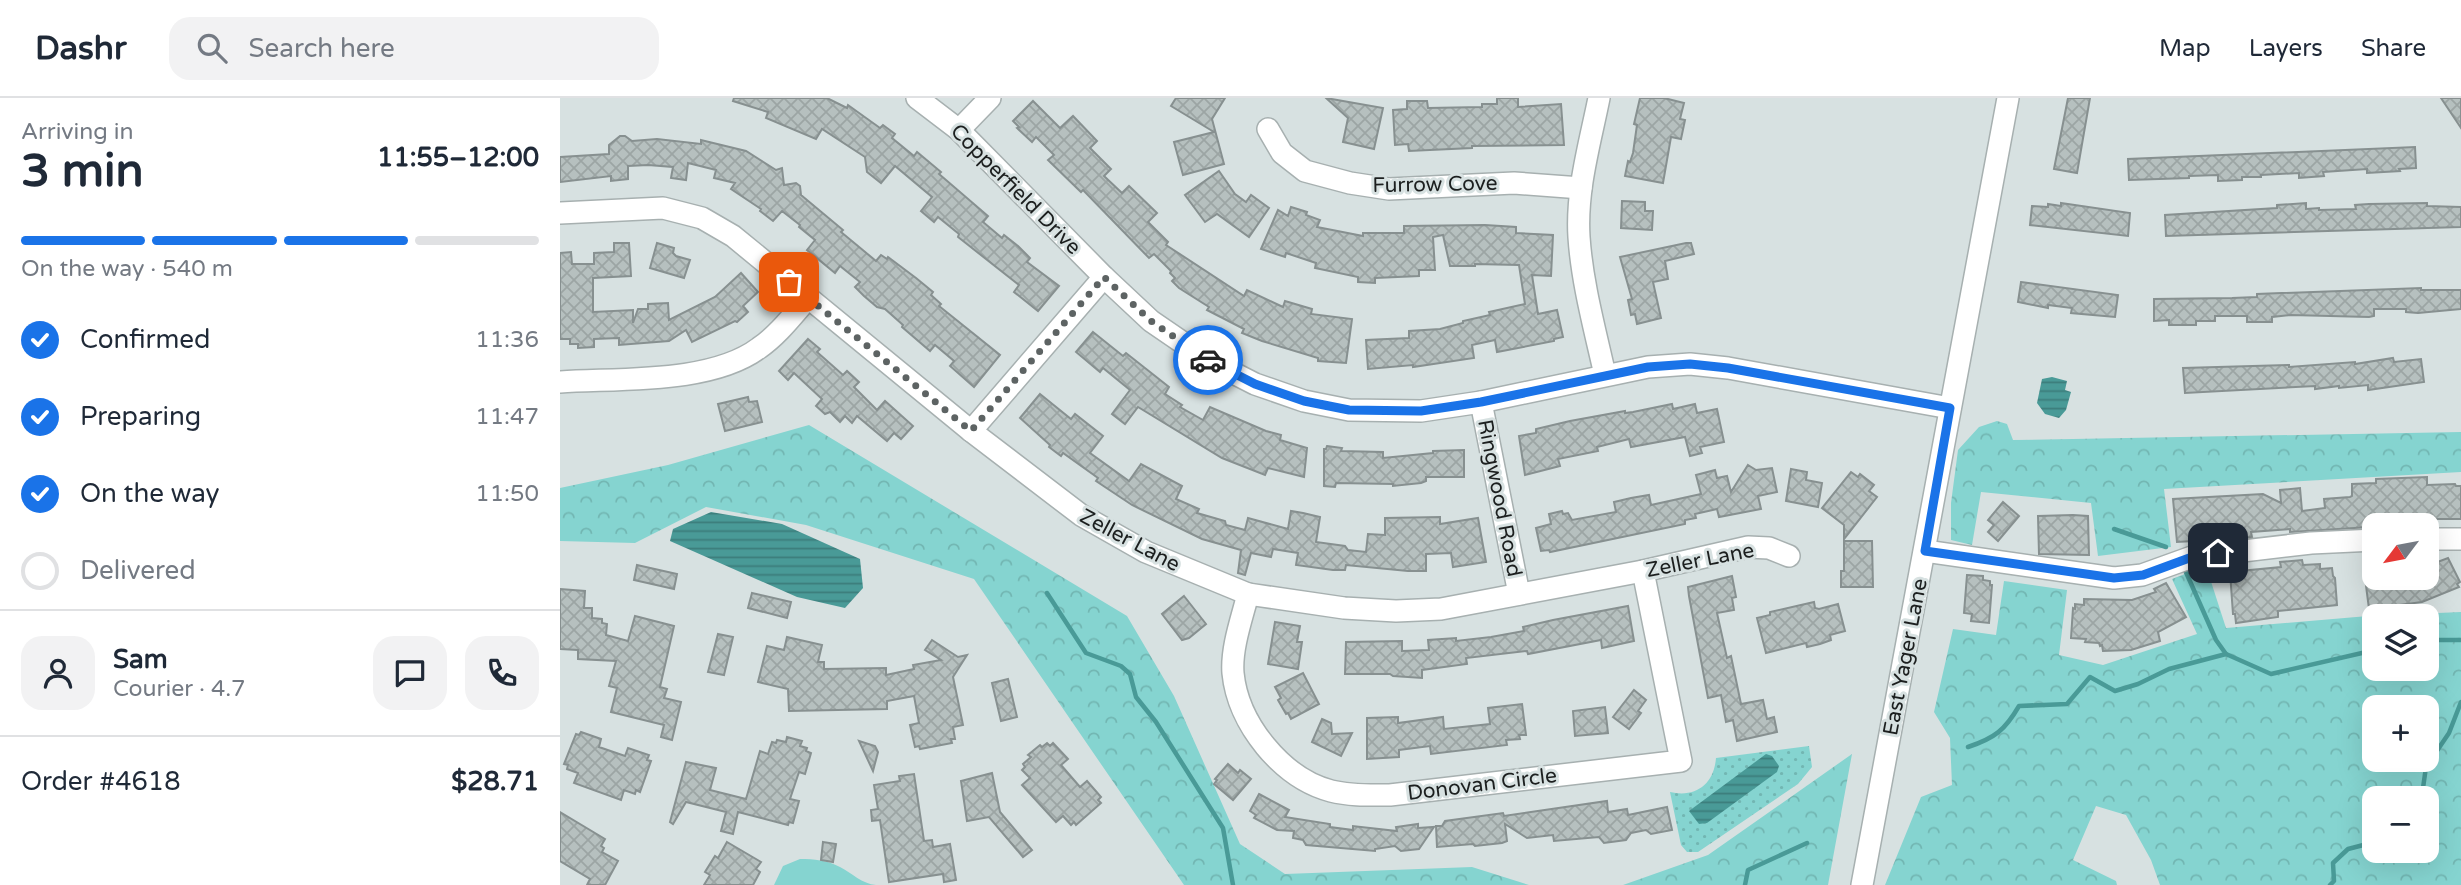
<!DOCTYPE html>
<html lang="en">
<head>
<meta charset="utf-8">
<style>
	:root { --surface:#fff; --page:#f2f2f3; --text:#1f2937; --muted:#747a83; --line:#e0e1e3; --accent:#1a73e8 }
	body { margin:0; font-family:"Varela Round",sans-serif; background:var(--page); color:var(--text); height:100vh; display:flex; flex-direction:column; font-size:26px; white-space:nowrap }
	* { box-sizing:border-box; margin:0 }
	p { font-size:23px; color:var(--muted) }
	.icon { flex:none; width:38px; height:38px; fill:none; stroke:currentColor; stroke-width:2; stroke-linecap:round; stroke-linejoin:round }
	.map { position:relative; flex:1; overflow:hidden }
	.drawer { display:flex; flex-direction:column; background:var(--surface); width:560px }
	.drawer>* { flex:none }
	.needle { width:46px; rotate:238deg }
	.fabs { position:absolute; left:1802px; top:415px; display:grid; gap:14px }
	.fabs a { display:grid; place-items:center; width:77px; height:77px; border-radius:14px; background:var(--surface); box-shadow:0 7px 28px #0002; font-size:35px }
	.pin { position:absolute; display:grid; place-items:center; width:60px; height:60px; color:#fff; margin:-30px; border-radius:14px; box-shadow:0 4px 10px #0006 }
	.courier { position:absolute; display:grid; place-items:center; width:70px; height:70px; margin:-35px; border:5px solid #1a73e8; border-radius:50%; background:#fff; color:#222; box-shadow:0 2px 9px #0007 }
	.summary em { font-style:normal; font-weight:700 }
	.summary div { display:flex; flex-direction:column-reverse }
	.summary { display:flex; align-items:center; justify-content:space-between; height:119px; padding:0 21px }
	h1 { font-size:46px; font-weight:700; line-height:52px }
	.bar { display:grid; grid-template-columns:repeat(4,1fr); gap:10px 7px; align-content:center; height:84px; padding:0 21px }
	.bar i { height:9px; border-radius:5px; background:var(--line) }
	.bar .current { background:var(--accent) }
	.bar p { grid-column:span 4 }
	.line { display:flex; align-items:center; gap:18px; padding:0 21px; border-top:2px solid var(--line) }
	.line div { flex:1 }
	.round { display:grid; place-items:center; flex:none; width:74px; height:74px; border-radius:21px; background:var(--page) }
	ol { padding:0 21px; list-style:none }
	li { display:flex; align-items:center; gap:21px; height:77px }
	li p { margin-inline-start:auto }
	li .icon { padding:7px; border-radius:50%; background:var(--accent); color:#fff; stroke-width:4 }
	li:last-child { color:var(--muted) }
	li i { width:38px; height:38px; border:4px solid var(--line); border-radius:50% }
	header { display:flex; align-items:center; gap:42px; box-sizing:border-box; height:98px; padding:0 35px; background:var(--surface); border-bottom:2px solid var(--line) }
	header strong { font-size:33px }
	nav { display:flex; gap:38px; margin-inline-start:auto; font-size:24px }
	.search { width:490px; height:63px; background:var(--page); display:flex; align-items:center; gap:18px; box-sizing:border-box; padding:0 24px; border-radius:21px; color:var(--muted); font-size:26px }
	main { display:flex; flex:1; min-height:0 }
	.map>svg:first-child { display:block }
	.grass { fill:#85d4d0 }
	.forest { fill:url(#forest-crowns); fill-rule:evenodd }
	.park { fill:url(#park-dots) }
	.water { fill:url(#water-rules) }
	.lines { fill:none; stroke-linecap:round; stroke-linejoin:round }
	.stream { stroke:#499a97; stroke-width:4.5 }
	.building { fill:url(#building-cross-hatch); stroke:#879090; stroke-width:2 }
	.minor-casing { stroke:#a7b0b0; stroke-width:24 }
	.minor { stroke:#fff; stroke-width:21 }
	.done { stroke:#5d6363; stroke-width:7; stroke-dasharray:0 12.6 }
	.route { stroke:#1a73e8; stroke-width:9 }
	.labels { text-anchor:middle; stroke-width:6; stroke-linejoin:round; paint-order:stroke }
	.street-label { font-size:21px; fill:#1c1f1f; stroke:#d7e1e1 }
</style>
</head>
<body>
<header>
<strong>Dashr</strong>
<div class="search"><svg class="icon" aria-label="search" viewBox="0 0 24 24"><circle cx="10" cy="10" r="6"/><path d="M15 15l6 6"/></svg>Search here</div>
<nav><a>Map</a><a>Layers</a><a>Share</a></nav>
</header>
<main>
<section class="drawer">
<div class="summary"><div><h1>3 min</h1><p>Arriving in</p></div><em>11:55–12:00</em></div>
<div class="bar"><i class="current"></i><i class="current"></i><i class="current"></i><i></i><p>On the way · 540 m</p></div>
<ol>
<li><svg class="icon" aria-label="check" viewBox="0 0 24 24"><path d="M5 12l5 5 9-10"/></svg>Confirmed<p>11:36</p></li>
<li><svg class="icon" aria-label="check" viewBox="0 0 24 24"><path d="M5 12l5 5 9-10"/></svg>Preparing<p>11:47</p></li>
<li><svg class="icon" aria-label="check" viewBox="0 0 24 24"><path d="M5 12l5 5 9-10"/></svg>On the way<p>11:50</p></li>
<li><i></i>Delivered</li>
</ol>
<div class="line" style="height:126px"><a class="round"><svg class="icon" aria-label="person" viewBox="0 0 24 24"><circle cx="12" cy="8" r="4"/><path d="M4 21q1-7 8-7t8 7"/></svg></a><div><b>Sam</b><p>Courier · 4.7</p></div><a class="round"><svg class="icon" aria-label="chat" viewBox="0 0 24 24"><path d="M4 5h16v11H9l-5 4z"/></svg></a><a class="round"><svg class="icon" aria-label="phone" viewBox="0 0 24 24"><path d="M5 4h4l2 5-3 2q2 4 5 5l2-3 5 2v4C11 20 4 13 5 4z"/></svg></a></div>
<div class="line" style="height:91px"><div>Order #4618</div><b>$28.71</b></div>
</section>
<div class="map">
<svg width="1901" height="787" viewBox="0 0 1901 787">
	<defs>
		<pattern id="forest-crowns" width="20" height="18" patternUnits="userSpaceOnUse" patternTransform="scale(1.75)"><rect width="20" height="18" fill="#85d4d0"/><path d="M2 6a3 3 0 1 1 6 0M12 15a3 3 0 1 1 6 0" fill="none" stroke="#72b6b2"/></pattern>
		<pattern id="park-dots" width="8" height="8" patternUnits="userSpaceOnUse" patternTransform="scale(1.75)"><rect width="8" height="8" fill="#85d4d0"/><path d="M2 2h.1M6 6h.1" fill="none" stroke="#72b6b2" stroke-width="1.8" stroke-linecap="round"/></pattern>
		<pattern id="water-rules" width="6" height="5" patternUnits="userSpaceOnUse" patternTransform="scale(1.75)"><rect width="6" height="5" fill="#499a97"/><path d="M0 2.5h6" fill="none" stroke="#3c7d7b"/></pattern>
		<pattern id="building-cross-hatch" width="8" height="8" patternUnits="userSpaceOnUse" patternTransform="scale(1.75)"><rect width="8" height="8" fill="#b6c0bf"/><path d="M0 0l8 8M0 8l8-8" fill="none" stroke="#9ca5a4"/></pattern>
	</defs>
	<rect width="100%" height="100%" fill="#d7e1e1"/>
	<path class="grass" d="M240,761C254,761 267,762 280,769C292,775 302,786 316,787H214L223,768Z"/>
	<g class="forest">
		<path d="M1437,323L1447,326L1453,342L1901,334V374L1604,391L1611,449L1538,458L1531,405L1421,394L1412,447L1391,442V405L1398,352L1419,329Z"/>
		<path d="M249,327L567,518L614,598L680,746L725,776L912,769L969,787H624L414,481L246,427L146,409L75,445L0,443V390L108,367Z"/>
		<path d="M1646,468L1666,530L1808,518L1901,514V787H1600L1591,762L1566,717L1536,708L1513,762L1556,783L1557,787H1325L1361,699L1392,687L1390,640L1374,614L1393,531L1436,537L1444,483L1507,492L1499,557L1543,567L1637,536L1612,481ZM1867,518V570H1815V518ZM1815,609H1867V662H1815ZM1815,700H1867V752H1815Z"/>
		<path d="M1292,656L1268,787H1063L1148,757Z"/>
	</g>
	<path class="park" d="M1249,648L1252,669L1238,686L1138,754H1127L1121,747L1110,694C1136,700 1154,686 1156,660Z"/>
	<g class="water">
		<path d="M1492,279L1507,283L1505,292L1511,294L1506,312L1499,320L1485,316L1477,305L1482,281Z"/>
		<path d="M151,414L222,426L300,461L303,490L285,510L237,499L110,443L113,431Z"/>
		<path d="M1206,656L1212,658L1219,668L1217,674L1147,725L1139,726L1129,713Z"/>
	</g>
	<g class="lines">
		<g class="stream">
			<path d="M1554,431L1606,449"/>
			<path d="M1625,472L1656,542L1666,556"/>
			<path d="M487,495L526,555L561,568L570,576L576,599L596,624L663,730L673,787"/>
			<path d="M1867,542H1901"/>
			<path d="M1408,649C1435,640 1445,632 1459,608L1507,606L1530,579L1555,593L1578,586L1609,571L1666,556L1711,576L1815,552"/>
			<path d="M1856,700L1863,690L1866,669L1889,635L1901,604"/>
			<path d="M1185,787L1188,772L1247,745"/>
			<path d="M1770,787L1774,783L1773,765L1788,751L1815,744"/>
		</g>
	</g>
	<g class="building">
		<path d="M174,0H267L287,10L288,7L320,30L323,27L335,36L332,40L354,58L357,54L381,74L379,76L428,118L423,124L442,140L444,137L458,148L470,160L467,164L499,188L478,213L454,194L459,187L398,139L399,136L378,119L374,124L361,113L372,99L335,68L321,85L307,74L305,59L262,31L256,41L206,20L208,14L173,3Z"/>
		<path d="M616,0H665L652,21L664,66L623,77L614,44L654,34L611,8Z"/>
		<path d="M766,0L823,10L814,51L783,44L788,20Z"/>
		<path d="M937,0H958V9L1001,6L1004,47L912,48V50L849,53L848,46L835,47L833,12L847,11V3H867L868,10L922,9V6H937Z"/>
		<path d="M1080,0H1104L1124,5L1120,21L1125,22L1121,41L1111,39L1103,85L1065,78L1068,63L1070,64L1073,55L1077,27L1074,26Z"/>
		<path d="M1508,0H1530L1517,75L1494,71Z"/>
		<path d="M1881,0H1901V30Z"/>
		<path d="M473,3L500,30L513,18L537,43L530,50L551,71L544,78L562,95L569,88L597,115L588,124L608,144L606,147L684,198L687,192L723,209L725,203L752,211L751,216L792,221L786,265L758,263V260L702,243L682,235L684,231L647,212L649,209L619,190L612,183L615,180L610,175L611,173L594,156L589,160L523,92L521,94L488,62L494,57L476,39L472,44L457,30L459,29L453,23Z"/>
		<path d="M60,38H65L72,43L97,41L141,46V42L186,53L216,72L222,70L224,87L236,85L240,88L241,97L283,132L281,134L316,163L321,157L327,161L328,159L356,180L373,194L371,197L381,206L379,208L440,257L414,289L390,268L394,263L375,247L370,253L342,229L343,227L325,211L317,209L304,198L295,189L300,184L280,168L275,175L247,152L255,142L239,129L240,127L222,113L213,123L200,113L201,111L171,91L175,85L154,80L156,72L128,65L126,82L111,80L113,69L88,67L68,68V81L51,83V78L0,84V59L49,56V47Z"/>
		<path d="M1855,49L1856,70L1839,71L1840,73L1807,75V71L1763,74L1764,78L1739,80V75L1701,77V79H1682V82L1658,83V77L1629,78V80L1569,82L1568,61Z"/>
		<path d="M659,73L675,96L686,104L691,97L709,110L689,139L657,116L645,124L625,97Z"/>
		<path d="M1062,103L1085,104V113H1093L1092,132L1061,130Z"/>
		<path d="M1501,105L1570,115L1568,138L1470,127L1472,108L1488,109V106L1501,108Z"/>
		<path d="M1746,105V111L1759,110V112L1796,111L1795,107L1809,106L1867,105V108L1901,109V129L1606,138L1605,117L1717,110V107Z"/>
		<path d="M731,109L747,114L746,117L760,122L757,129L803,138V135H844V128L925,127L956,129V135L993,137L991,178L972,177L978,216L997,212L1003,239L994,241V243L937,254L935,242L912,247L914,260L853,269V267L808,271L806,242L849,240V233L880,231L903,225V223L930,217L929,214L965,206L959,167L915,166V168H890L883,137L873,139L875,172H859V178L815,180V185L798,184V179L755,170L756,165L726,155L725,159L701,151L718,112L728,118Z"/>
		<path d="M54,145H69L71,178L33,180V214L73,212V225L78,211H88V206L108,205L109,222L155,199L181,175L198,194L183,208L188,214L177,224L175,223L132,244L126,232L109,243L59,247V240L34,241V249L18,250V246H10V241H0V155L11,154L12,166H34V155L54,154Z"/>
		<path d="M97,145L114,150L113,155L116,158L130,162L124,180L90,170Z"/>
		<path d="M1126,145H1131L1134,156L1105,163L1108,181L1093,184L1101,220L1077,226L1075,216L1071,217L1068,202L1072,201L1060,159Z"/>
		<path d="M1461,184L1558,197L1555,219L1511,215L1512,210L1488,207V210L1458,204Z"/>
		<path d="M1861,190V192H1901V211L1858,215L1846,214V211H1814V218L1809,219L1731,217L1712,219V224H1687V218H1655V223H1636V227H1609V222L1594,223V201L1672,200L1697,199V196Z"/>
		<path d="M533,234L563,258L566,255L609,289L605,296L622,307L620,309L643,322L650,309L706,333L721,337L720,342L747,350L744,379L708,370L705,377L662,360L578,309L565,326L552,316L570,292L543,270L540,274L516,254Z"/>
		<path d="M248,241L260,251L257,254L283,277L287,273L299,284L294,289L317,312L325,303L353,328L341,341L334,335L327,343L297,318L292,325L285,318L280,324L270,314L265,316L256,308L262,301L234,275L228,282L219,273Z"/>
		<path d="M1833,260L1834,264L1861,261L1864,284L1808,292V287L1779,290V288L1755,291V288L1625,295L1623,270L1729,267V269L1795,264V266Z"/>
		<path d="M480,296L511,321L515,316L543,338L530,355L569,383L581,366L622,388L616,401L639,411L637,415L665,423L666,427L685,432L688,420L728,431L731,413L743,415L760,419L756,444L785,448L788,452L806,454L808,436L825,437V420L880,419V426L918,420L926,464L893,469L891,455L866,456V473H848L786,467L785,472H773L736,467L738,455L713,451L711,459L691,455L685,477L678,475L681,452L642,441L572,407L536,383L538,380L503,355L501,358L489,349L490,347L460,320Z"/>
		<path d="M188,299L189,304L197,303L202,324L165,333L158,306Z"/>
		<path d="M1112,306L1113,311L1135,306L1137,315L1157,311L1164,344L1140,349L1142,355L1130,358L1125,339L1071,349L1069,341L1037,349L1038,353L998,361L1000,368L965,377L959,338L976,335V331L1010,323L1065,313V315L1073,314Z"/>
		<path d="M767,348L782,350L781,353L823,354V360L873,355V353L904,352V379H866V383L861,385L833,388V386L776,385L775,389L764,388V351H766Z"/>
		<path d="M1188,367L1196,372L1212,370L1217,394L1198,398L1201,411L1159,419L1157,411L1135,416L1136,420L1125,422V426L990,454L989,452L981,453L976,430L991,426L989,416L1002,413L1003,416L1008,415L1012,422L1056,414L1054,404L1071,400L1089,397L1091,407L1141,396L1136,377L1155,372L1157,380L1167,378L1171,394Z"/>
		<path d="M1231,371L1247,374L1246,382L1262,385L1258,409L1226,403Z"/>
		<path d="M1291,374L1298,379L1300,376L1314,387L1309,393L1317,399L1284,441V427L1262,410Z"/>
		<path d="M1867,379V387L1895,386L1896,388H1901V421H1841L1842,427L1730,434V431L1691,434L1692,439L1681,440L1680,437L1669,438V431L1637,433L1632,435L1633,443L1617,444L1613,401L1703,396L1721,405L1720,392L1740,390L1742,413L1765,410L1764,401L1790,399L1792,398V386L1816,385V381Z"/>
		<path d="M1443,404L1459,418L1438,443L1428,434L1434,427L1428,422Z"/>
		<path d="M1513,417L1528,418L1529,457L1479,456L1478,418Z"/>
		<path d="M1284,443H1312L1313,489H1281V473H1284Z"/>
		<path d="M1888,460L1900,484L1897,486L1899,489L1862,504L1809,511L1805,480H1867V468Z"/>
		<path d="M1742,462L1743,467L1760,466V471L1772,470L1773,478L1775,480L1777,507L1718,513V519L1676,525L1675,516H1673L1670,474L1721,469L1720,464Z"/>
		<path d="M77,467L117,476L114,491L74,482Z"/>
		<path d="M1407,477L1423,478V482L1430,483V487H1432L1429,525L1411,523L1412,516L1404,515Z"/>
		<path d="M1172,478L1176,499L1172,500L1174,512L1157,515L1167,560L1171,558L1181,606L1203,602L1207,621L1214,619L1217,634L1177,643L1173,622L1166,624L1161,597L1148,600L1129,498L1128,489Z"/>
		<path d="M1606,485L1626,519L1598,534L1600,543L1571,552L1543,553L1542,547L1540,548L1539,545L1525,544L1526,541L1511,540L1513,510L1515,511V506L1524,507V501L1572,502L1596,494L1594,491Z"/>
		<path d="M0,491L25,493L24,510H32V520L42,521V525L47,526L46,537L68,543L75,518L114,528L100,589L107,591L104,600L121,604L112,642L101,639L104,627L51,614L57,590L49,588L56,563L18,561V552L0,551Z"/>
		<path d="M192,495L231,504L227,520L188,510Z"/>
		<path d="M624,498L646,526L629,540L622,542L602,516Z"/>
		<path d="M1254,504L1255,510L1259,511L1278,506L1285,533L1270,537L1271,542L1260,546L1247,549L1246,545L1206,555L1197,520L1210,517V514Z"/>
		<path d="M1068,508L1074,543L1042,550L1041,542L968,556L967,553L906,560L907,566L862,572V580L833,578L830,576H785L786,544L842,543V553L869,552L868,542L896,540V543L931,539L964,533L963,529L993,522Z"/>
		<path d="M715,524L740,528L737,544H742L738,571L708,566Z"/>
		<path d="M158,536L173,539L164,577L148,574Z"/>
		<path d="M227,539L262,547L258,564H264V571L326,570V577L354,571L353,567L381,562L365,552L372,542L398,559L407,557L393,579L403,627L393,629L395,641H391L392,645L360,651L359,648L355,649L350,627L359,625L354,598L327,603V611L229,613L228,591L198,584L207,548L224,552Z"/>
		<path d="M743,575L759,606L731,621L728,615L726,616L718,602L721,600L715,589Z"/>
		<path d="M448,581L457,619L441,623L432,585Z"/>
		<path d="M1074,592L1086,602L1078,613L1081,615L1069,631L1053,619Z"/>
		<path d="M962,606L966,637H959L960,641L946,642L947,647L871,656L870,648L839,652V659L807,661V620L838,619V625L883,619L884,631L930,626L928,610Z"/>
		<path d="M1045,609L1048,635L1015,638L1013,613Z"/>
		<path d="M762,621L771,625L772,636L792,635L781,658L752,644Z"/>
		<path d="M21,634L41,641L39,649L65,658L68,650L89,657L87,662L91,663L80,694L76,692L75,696L64,692L61,702L14,685L18,675L7,671L8,667L4,666L16,636L19,637Z"/>
		<path d="M227,639L242,643L240,648L247,650L246,653L251,655L245,676L239,674L230,701L239,703L233,725L229,724L228,727L178,714L173,736L161,733L166,714L126,704L113,726L110,724L126,664L156,670L150,692L186,701L200,653L208,656L212,644L216,645L217,642L226,644Z"/>
		<path d="M299,643L315,648L318,654L313,673Z"/>
		<path d="M487,645L490,648L493,645L508,661L501,667L520,689L527,683L541,699L538,702L541,705L516,727L514,724L511,727L503,718L496,724L462,687L470,680L462,672L465,669L463,666L471,659L468,657L480,647L482,649Z"/>
		<path d="M668,666L678,675L680,672L691,681L673,702L654,686L657,682L655,681Z"/>
		<path d="M432,675L440,714L472,752L463,759L429,719L407,723L401,683Z"/>
		<path d="M354,676L364,743L372,742L373,749L390,746L396,782L384,784L383,776L329,784L320,722L312,723L311,712L318,711L314,687L340,683L339,678Z"/>
		<path d="M699,696L729,712L725,719L770,726V729L793,732V728L837,733L836,729L858,726V730L874,729L859,751L841,753L835,748L815,751V753L746,747L743,742L733,740L734,733L717,732L694,720L696,717L690,713Z"/>
		<path d="M1047,703L1048,714L1067,711L1068,717L1107,709L1112,732L1091,736L1086,732L1071,735L1066,742L1044,745L1039,739L994,743L993,737L967,740L945,726L947,743L942,745L915,748L913,746L877,749L876,728H882L885,723L943,715L944,718Z"/>
		<path d="M0,714L45,741L41,748L44,750L42,754L58,763L45,787H27L30,781L0,763Z"/>
		<path d="M167,744L201,764L196,771L200,774L193,787H144L150,777L145,774L155,758L158,760Z"/>
		<path d="M263,744L276,746L273,764L261,762Z"/>
	</g>
	<g class="lines">
		<defs>
			<g id="minor">
				<path d="M357,0L399,32L544,179L591,223L648,262L695,286L744,303L789,312L861,313L921,304L1088,269L1130,266L1168,270L1390,310"/>
				<path d="M1039,0C1030,45 1016,92 1019,139C1022,185 1035,232 1045,277"/>
				<path d="M708,31L722,55L745,73L790,85L829,91L954,85L1021,90"/>
				<path d="M399,32L430,0"/>
				<path d="M0,115L103,110L142,120L173,138L411,333L521,417L586,454L688,496L784,510L836,513L881,511L1083,473L1188,449L1209,450L1229,458"/>
				<path d="M0,284C59,280 151,286 199,250C218,237 233,217 248,200"/>
				<path d="M921,304L959,496"/>
				<path d="M411,333L544,179"/>
				<path d="M1867,441H1901"/>
				<path d="M1365,453L1554,480L1582,477L1632,459L1751,445L1815,442"/>
				<path d="M688,496C682,520 671,550 673,575C678,626 722,680 771,693C791,698 811,697 830,697L1121,663L1083,473"/>
				<path d="M1302,787L1448,0"/>
			</g>
		</defs>
		<use href="#minor" class="minor-casing"/>
		<use href="#minor" class="minor"/>
	</g>
	<g class="lines">
		<path class="done" d="M229,184L411,333L544,179L591,223L648,262"/>
		<path class="route" d="M648,262L695,286L744,303L789,312L861,313L921,304L1088,269L1130,266L1168,270L1390,310L1365,453L1554,480L1583,477L1632,459L1658,455"/>
	</g>
	<g class="labels">
		<g class="street-label">
			<text transform="translate(875 86) rotate(-1)" y="7">Furrow Cove</text>
			<text transform="translate(456 91) rotate(45)" y="7">Copperfield Drive</text>
			<text transform="translate(940 400) rotate(79)" y="7">Ringwood Road</text>
			<text transform="translate(570 442) rotate(28)" y="7">Zeller Lane</text>
			<text transform="translate(1140 462) rotate(-11)" y="7">Zeller Lane</text>
			<text transform="translate(1345 559) rotate(-79)" y="7">East Yager Lane</text>
			<text transform="translate(922 686) rotate(-7)" y="7">Donovan Circle</text>
		</g>
	</g>
</svg>
<div class="fabs">
<a><svg class="needle" viewBox="-14 -14 28 28"><path d="M0-13l5 13h-10z" fill="#e53935"/><path d="M0 13l5-13h-10z" fill="#747a83"/></svg></a>
<a><svg class="icon" aria-label="layers" viewBox="0 0 24 24"><path d="M12 4l9 5-9 5-9-5zM3 14l9 5 9-5"/></svg></a>
<a>+</a>
<a>−</a>
</div>
<div class="pin" style="left:229px;top:184px;background:#ea580c"><svg class="icon" aria-label="bag" viewBox="0 0 24 24"><path d="M5 8h14l-1 12H6zM9 8a3 3 0 0 1 6 0"/></svg></div>
<div class="pin" style="left:1658px;top:455px;background:#1f2937"><svg class="icon" aria-label="home" viewBox="0 0 24 24"><path d="M3 11l9-7 9 7M6 9v11h12V9"/></svg></div>
<div class="courier" style="left:648px;top:262px"><svg class="icon" aria-label="car" viewBox="0 0 24 24"><path d="M5 17H2v-5l4-1 3-4h7l3 4 3 1v5h-3M9 17h6M6 11h13"/><circle cx="7" cy="17" r="2"/><circle cx="17" cy="17" r="2"/></svg></div>
</div>
</main>
</body>
</html>
